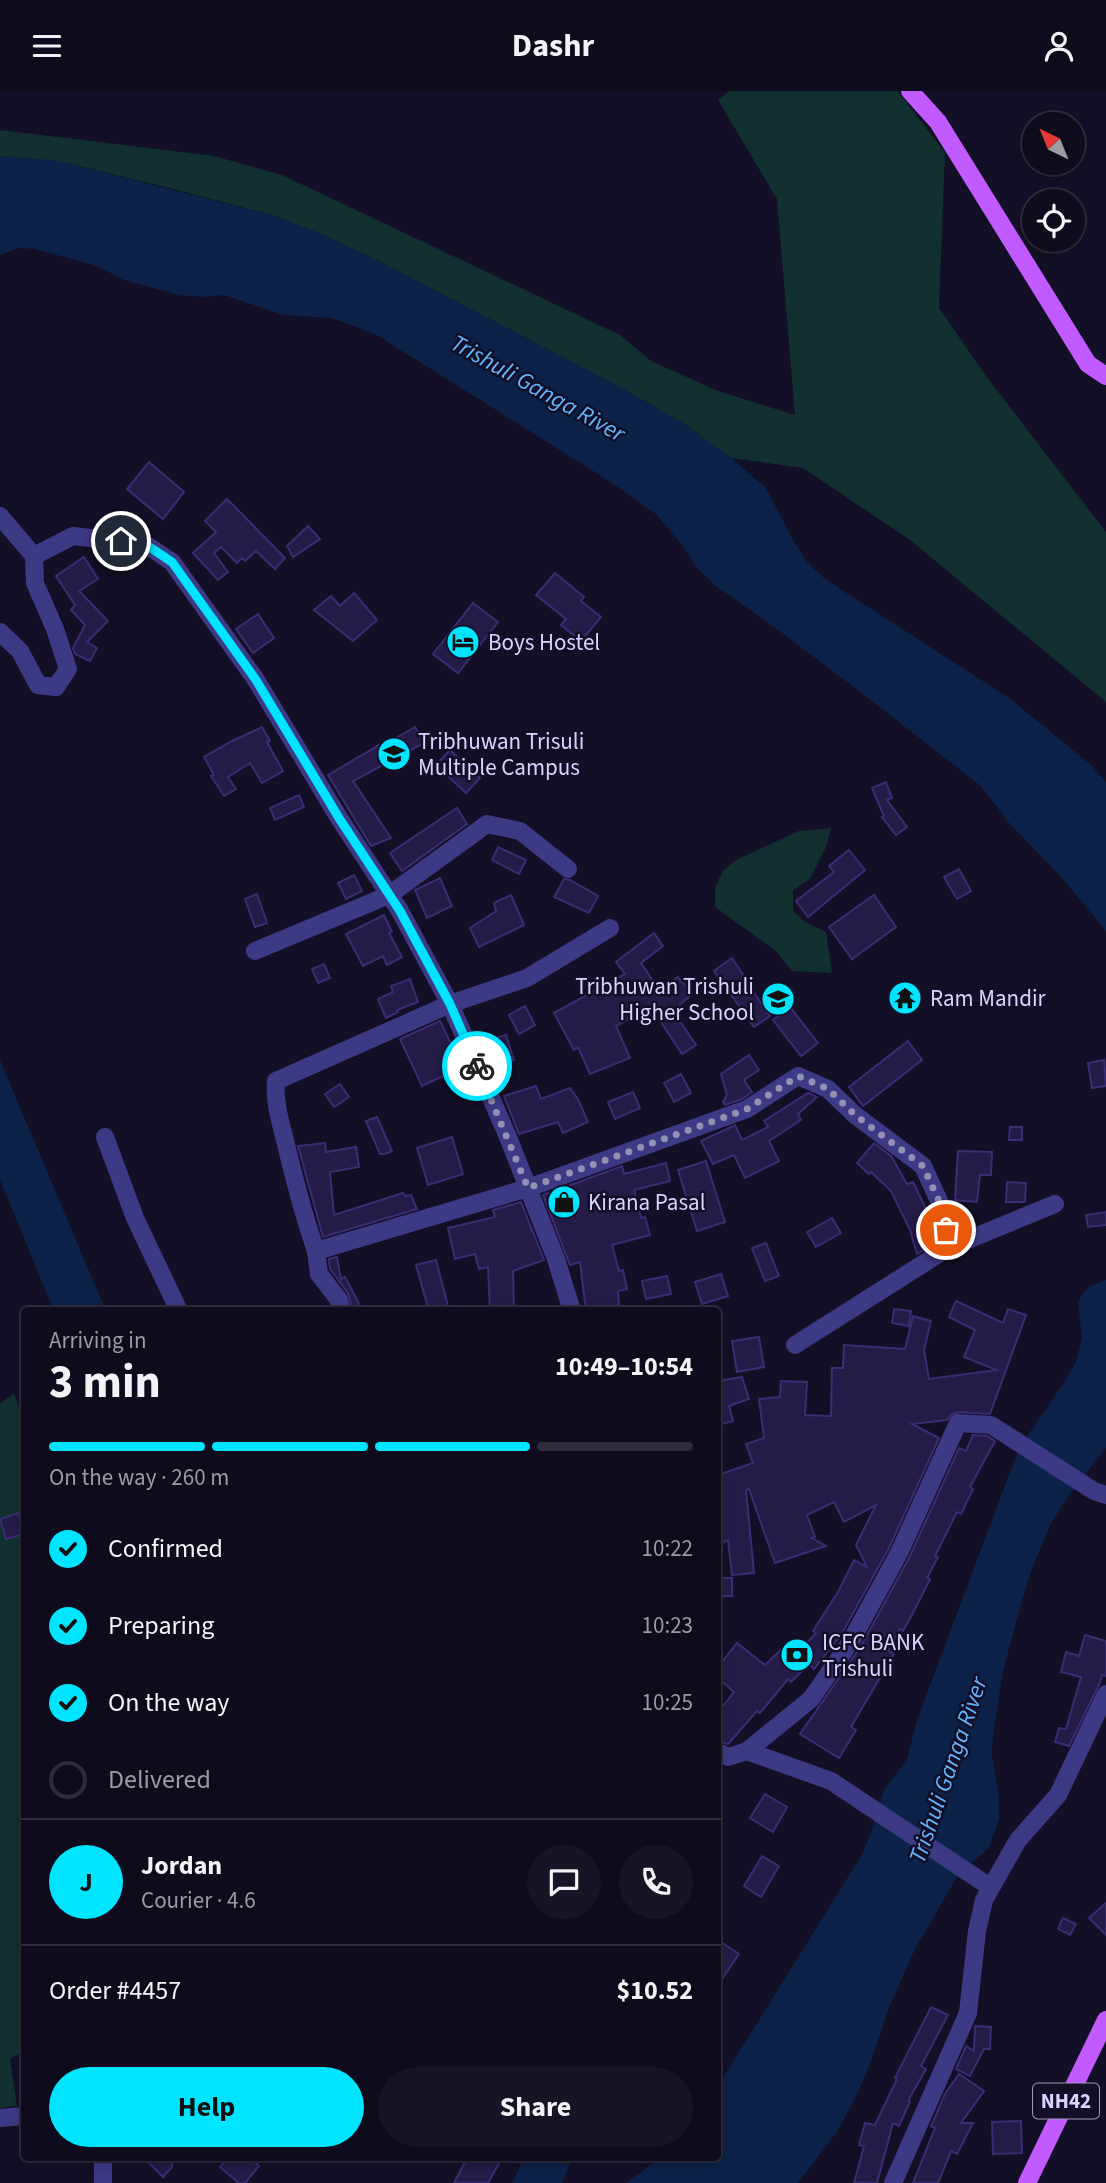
<!DOCTYPE html>
<html lang="en">
<head>
<meta charset="utf-8">
<style>
	:root { --surface:#0e0b1c; --page:#171425; --text:#f1f3f6; --muted:#9b9ba3; --line:#2e2b3b; --accent:#00e5ff }
	body { margin:0; font-family:"Source Sans 3",sans-serif; background:var(--page); color:var(--text); height:100vh; display:flex; flex-direction:column; font-size:26px; white-space:nowrap }
	* { box-sizing:border-box; margin:0 }
	p { font-size:23px; color:var(--muted) }
	.icon { flex:none; width:38px; height:38px; fill:none; stroke:currentColor; stroke-width:2; stroke-linecap:round; stroke-linejoin:round }
	.map { position:relative; flex:1; overflow:hidden }
	.sheet { position:absolute; left:21px; top:1216px; width:700px; height:854px; display:flex; flex-direction:column; background:var(--surface); border-radius:7px; box-shadow:0 4px 10px #0003,0 0 0 2px var(--line) }
	.sheet>* { flex:none }
	.needle { width:46px; rotate:317deg }
	.tools { position:absolute; left:1022px; top:21px; display:grid; gap:14px }
	.tools a { display:grid; place-items:center; width:63px; height:63px; border-radius:50%; background:var(--surface); box-shadow:0 4px 10px #0003,0 0 0 2px var(--line); font-size:35px }
	.pin { position:absolute; display:grid; place-items:center; width:60px; height:60px; color:#fff; margin:-30px; border:4px solid #fff; border-radius:50%; box-shadow:0 2px 7px #0007 }
	.courier { position:absolute; display:grid; place-items:center; width:70px; height:70px; margin:-35px; border:5px solid #00e5ff; border-radius:50%; background:#fff; color:#222; box-shadow:0 2px 9px #0007 }
	.summary em { font-style:normal; font-weight:700 }
	.summary div { display:flex; flex-direction:column-reverse }
	.summary { display:flex; align-items:center; justify-content:space-between; height:119px; padding:0 28px }
	h1 { font-size:46px; font-weight:700; line-height:52px }
	.bar { display:grid; grid-template-columns:repeat(4,1fr); gap:10px 7px; align-content:center; height:84px; padding:0 28px }
	.bar i { height:9px; border-radius:5px; background:var(--line) }
	.bar .on { background:var(--accent) }
	.bar p { grid-column:span 4 }
	.line { display:flex; align-items:center; gap:18px; padding:0 28px; border-top:2px solid var(--line) }
	.line div { flex:1 }
	.round { display:grid; place-items:center; flex:none; width:74px; height:74px; border-radius:37px; background:var(--page) }
	ol { padding:0 28px; list-style:none }
	li { display:flex; align-items:center; gap:21px; height:77px }
	li p { margin-inline-start:auto }
	li .icon { padding:7px; border-radius:50%; background:var(--accent); color:#111; stroke-width:4 }
	li:last-child { color:var(--muted) }
	li i { width:38px; height:38px; border:4px solid var(--line); border-radius:50% }
	.primary-button { display:flex; gap:14px; margin-top:auto; padding:14px 28px }
	.primary-button a { flex:1; height:80px; border-radius:42px; background:var(--accent); color:#111; font-size:28px; font-weight:700; line-height:80px; text-align:center }
	.primary-button a+a { background:var(--page); color:var(--text) }
	header { display:flex; justify-content:space-between; align-items:center; height:91px; padding:0 28px; background:var(--surface); font-size:32px; font-weight:700 }
	.map>svg:first-child { display:block }
	.green { fill:#12302f }
	.water { fill:#0c2248 }
	.building { fill:#241b47; stroke:#3b2d73; stroke-width:2 }
	.lines { fill:none; stroke-linecap:round; stroke-linejoin:round }
	.minor { stroke:#3d3a85; stroke-width:18 }
	.major { stroke:#c25bff; stroke-width:18 }
	.done { stroke:#948fb3; stroke-width:7; stroke-dasharray:0 12.6 }
	.route { stroke:#00e5ff; stroke-width:9 }
	.labels { text-anchor:middle; stroke-width:5; stroke-linejoin:round; paint-order:stroke }
	.shield { fill:#130f26; stroke:#9e99be; stroke-width:2 }
	.shield-label { font-size:21px; font-weight:bold; fill:#d9d4ff }
	.poi-label { font-size:23px; fill:#d9d4ff; stroke:#130f26; text-anchor:start }
	.water-label { font-size:24px; font-style:italic; fill:#62b6ff; stroke:#130f26 }
</style>
</head>
<body>
<header><svg class="icon" aria-label="menu" viewBox="0 0 24 24"><path d="M4 6h16M4 12h16M4 18h16"/></svg>Dashr<svg class="icon" aria-label="person" viewBox="0 0 24 24"><circle cx="12" cy="8" r="4"/><path d="M4 21q1-7 8-7t8 7"/></svg></header>
<div class="map">
<svg width="1106" height="2092" viewBox="0 0 1106 2092">
	<rect width="100%" height="100%" fill="#130f26"/>
	<g class="green">
		<path d="M729,0H898L945,62L939,217L986,285L1106,441V611L910,449L803,377L731,367L684,333L625,299L377,169L321,143L272,124L173,98L58,70L0,65V39L214,65L282,84L620,244L651,270L718,300L795,324L777,108L718,9Z"/>
		<path d="M831,737L826,756L810,788L793,799V820L805,831L826,841L832,882L792,880L776,860L715,816V796L723,780L736,769L799,740Z"/>
		<path d="M14,1302L24,1331V1960L10,1968L17,2015L0,2017V1313Z"/>
	</g>
	<g class="water">
		<path d="M0,65L58,70L272,124L321,143L377,169L625,299L684,333L731,367L766,397L793,449L807,471L825,488L1009,607L1090,673L1106,691V840L1062,787L1009,732L981,695L850,593L777,538L716,495L696,476L682,454L656,423L609,390L375,243L332,227L283,224L224,204L203,206L179,204L124,189L97,175L35,158L19,157L0,164Z"/>
		<path d="M0,969L106,1220H54L0,1089Z"/>
		<path d="M1106,1189V1357L1067,1407L1050,1434L1032,1478L1023,1506L1003,1580L993,1645L992,1663L999,1706V1728L989,1757L958,1784L915,1858L889,1917L867,1981L854,2009L837,2041L798,2092H626L660,2067H718V1995L861,1765L871,1742L884,1699L907,1668L917,1629L1019,1357L1065,1290L1076,1271L1082,1246L1078,1212L1081,1205L1090,1195Z"/>
		<path d="M524,2067H572L562,2092H512Z"/>
	</g>
	<g class="building">
		<path d="M149,371L184,401L163,428L127,398Z"/>
		<path d="M227,408L285,467L275,478L256,460L245,470L242,467L237,472L221,456L214,462L228,481L218,489L193,462L216,441L205,430Z"/>
		<path d="M308,435L320,448L293,466L287,455Z"/>
		<path d="M84,466L98,488L79,500L108,530L87,551L97,557L90,570L75,563L73,557L85,534L71,519L75,514L56,485Z"/>
		<path d="M555,482L584,506L581,510L601,526L581,550L561,534L566,528L536,504Z"/>
		<path d="M354,502L377,529L353,550L314,519L331,505L340,515Z"/>
		<path d="M473,512L498,531L458,582L433,563Z"/>
		<path d="M258,523L274,547L253,562L236,538Z"/>
		<path d="M262,636L270,650L267,651L283,680L262,692L250,672L228,686L236,698L224,705L211,685L214,684L204,666L232,650Z"/>
		<path d="M415,636L424,652L353,690L391,747L371,755L328,684L381,653L382,655Z"/>
		<path d="M450,659L480,687L466,702L436,674Z"/>
		<path d="M886,691L892,707L887,709L907,736L896,744L882,726L884,725L872,697Z"/>
		<path d="M299,704L304,716L275,729L270,717Z"/>
		<path d="M457,717L467,733L402,780L390,762Z"/>
		<path d="M498,756L526,769L519,783L492,769Z"/>
		<path d="M849,759L865,779L808,826L796,810L834,781L829,775Z"/>
		<path d="M959,778L971,800L957,808L944,786Z"/>
		<path d="M354,784L362,800L346,808L338,792Z"/>
		<path d="M440,787L452,815L427,827L415,799Z"/>
		<path d="M564,788L570,789L598,805L589,822L554,806Z"/>
		<path d="M257,803L267,832L255,836L245,808Z"/>
		<path d="M511,804L524,834L479,856L470,837L496,820L494,812Z"/>
		<path d="M874,804L896,836L852,868L829,836Z"/>
		<path d="M384,824L392,841L389,842L402,866L387,874L383,865L363,875L346,843Z"/>
		<path d="M654,842L663,855L641,872L660,900L678,886L692,903L673,920L696,954L682,963L651,916L616,935L630,967L590,983L578,956L574,959L554,922L625,883L616,871Z"/>
		<path d="M732,867L746,888L745,889L770,925L754,936L714,880Z"/>
		<path d="M324,873L330,887L318,892L312,878Z"/>
		<path d="M410,888L418,911L397,919L398,921L386,927L378,908L393,901L391,895Z"/>
		<path d="M908,891L920,910L901,922L889,903Z"/>
		<path d="M525,915L535,934L519,943L509,924Z"/>
		<path d="M790,916L818,952L801,965L773,929Z"/>
		<path d="M440,930L454,959L448,962L456,979L422,995L400,948Z"/>
		<path d="M506,944L514,969L490,976L482,951Z"/>
		<path d="M908,950L922,969L863,1015L849,996Z"/>
		<path d="M749,964L759,979L744,989L752,1001L742,1008L725,1014L723,1011L727,1004L721,983Z"/>
		<path d="M1104,969L1106,995L1092,997L1088,972Z"/>
		<path d="M681,983L691,1002L674,1011L664,992Z"/>
		<path d="M340,993L349,1006L334,1016L325,1003Z"/>
		<path d="M536,995L541,1008L570,997L579,1010L588,1031L563,1042L558,1031L519,1043L504,1005Z"/>
		<path d="M633,1001L640,1017L615,1028L608,1011Z"/>
		<path d="M808,1002L817,1006L798,1023L801,1029L769,1050L779,1070L745,1087L734,1064L713,1073L701,1050L735,1034L742,1049L768,1036L764,1030Z"/>
		<path d="M377,1026L392,1060L385,1063H380L366,1030Z"/>
		<path d="M1010,1036H1022V1049H1009Z"/>
		<path d="M452,1046L463,1083L428,1094L417,1057Z"/>
		<path d="M325,1052L326,1061L356,1056L359,1076L330,1081L334,1124L403,1102L405,1105L411,1104L417,1118L323,1146L298,1055Z"/>
		<path d="M874,1052L891,1065L907,1093L913,1091L928,1122L935,1152L917,1163L910,1139L891,1100L871,1081L869,1083L857,1072Z"/>
		<path d="M958,1060L992,1061L991,1084H980L977,1111L955,1109Z"/>
		<path d="M706,1070L725,1131L697,1140L678,1079Z"/>
		<path d="M666,1072L670,1090L634,1099L641,1127L645,1126L650,1144L612,1154L619,1180L623,1179L627,1198L618,1200L619,1214L597,1220H586L580,1171L570,1174L543,1104L622,1075L624,1083Z"/>
		<path d="M1007,1091L1026,1092L1025,1111H1006Z"/>
		<path d="M521,1111L544,1169L513,1180L514,1218L490,1219L488,1176L479,1178L475,1163L455,1168L448,1137L495,1126L493,1119Z"/>
		<path d="M1106,1121V1134L1088,1136L1086,1124Z"/>
		<path d="M832,1127L841,1142L816,1156L807,1141Z"/>
		<path d="M766,1152L779,1185L765,1190L752,1157Z"/>
		<path d="M337,1166L341,1188L345,1186L363,1220H353L348,1202L330,1178L329,1168Z"/>
		<path d="M436,1169L448,1215L429,1220L416,1174Z"/>
		<path d="M721,1183L728,1205L702,1213L695,1191Z"/>
		<path d="M667,1185L671,1203L646,1208L642,1190Z"/>
		<path d="M956,1210L1003,1232L1008,1218L1026,1224L990,1323L958,1321L952,1323L947,1329L912,1333L939,1347L889,1457L841,1544L814,1578L809,1573L791,1591L788,1588L760,1622L757,1620L728,1653L718,1650V1621L734,1601L718,1587V1576L737,1552L765,1574L786,1554L796,1564L816,1542L813,1540L838,1501L854,1469L867,1476L856,1454L876,1414L844,1431L834,1411L807,1424L815,1446L812,1447L826,1455L775,1472L749,1398L746,1399L754,1482L732,1484L728,1449L718,1454V1384L753,1372L746,1353L764,1347L759,1308L780,1306L781,1290L807,1291L805,1324L831,1325L832,1277H843L844,1254L905,1258L913,1225L931,1230L924,1259L929,1288L997,1279L964,1266L975,1239L949,1226Z"/>
		<path d="M894,1218L911,1220L909,1235L892,1232Z"/>
		<path d="M759,1246L764,1276L737,1281L732,1250Z"/>
		<path d="M742,1286L749,1308L729,1315L733,1330L718,1334V1290Z"/>
		<path d="M973,1344L987,1345L995,1350L970,1396L973,1398L961,1423L957,1421L935,1465L938,1466L927,1487L930,1488L915,1518L903,1540L900,1538L888,1560L894,1563L851,1636L856,1639L839,1667L800,1643L861,1555L909,1467L959,1357L966,1360Z"/>
		<path d="M18,1422L24,1443L6,1448L0,1428Z"/>
		<rect x="718" y="1487" width="14" height="18"/>
		<path d="M1085,1544L1106,1550V1585L1102,1584L1099,1594L1069,1655L1055,1651L1059,1637L1066,1638L1081,1586L1061,1581L1066,1561L1079,1565Z"/>
		<path d="M765,1703L787,1716L773,1741L750,1727Z"/>
		<path d="M762,1765L779,1775L761,1806L744,1795Z"/>
		<path d="M1106,1812V1844L1089,1827Z"/>
		<path d="M1063,1827L1076,1833L1070,1844L1058,1838Z"/>
		<path d="M718,1849L739,1863L718,1894Z"/>
		<path d="M931,1916L948,1924L921,1975L926,1978L908,2010L910,2011L899,2035L893,2032L877,2092H854L864,2055L859,2054L865,2032L875,2034L897,1988L895,1987Z"/>
		<path d="M975,1935L991,1936L990,1958H984L970,1985L956,1978L966,1955L974,1960Z"/>
		<path d="M959,1983L984,2000L961,2032H973L957,2063L951,2060L938,2092H913L935,2037L931,2035L945,2003Z"/>
		<path d="M1021,2030L1022,2062L993,2063L992,2031Z"/>
		<path d="M144,2067H168L172,2071V2076L163,2086Z"/>
		<path d="M228,2067H250L259,2075L245,2092H239L220,2076Z"/>
		<path d="M467,2067H502L488,2092H454Z"/>
	</g>
	<g class="lines">
		<g class="minor">
			<path d="M0,425L34,465"/>
			<path d="M0,541L20,560L38,594L56,596L68,578L55,538L35,492L34,465L73,445L145,453L172,471L256,589L339,727L400,820L450,913L508,1046L556,1168L572,1220"/>
			<path d="M255,860L389,804L487,733L520,740L568,778"/>
			<path d="M105,1046L135,1127L179,1220"/>
			<path d="M948,1157L1055,1113"/>
			<path d="M316,1160C303,1123 294,1087 285,1049C280,1030 274,1009 276,990L450,913L527,887L610,837"/>
			<path d="M342,1220L339,1209L319,1183L316,1160L528,1097L747,1018L798,985L828,998L855,1024L923,1075L944,1121L948,1157L795,1254"/>
			<path d="M747,1660L831,1690L990,1796"/>
			<path d="M718,1661L728,1666L747,1660L811,1608L851,1550L899,1462L958,1332L991,1334L1094,1400L1106,1404"/>
			<path d="M0,2027L24,2025"/>
			<path d="M103,2092V2067"/>
			<path d="M893,2092L968,1922L977,1840L984,1809L1018,1749L1058,1704L1106,1603"/>
		</g>
		<g class="major">
			<path d="M910,0L938,31L1088,273L1106,285"/>
			<path d="M1027,2092L1106,1929"/>
		</g>
	</g>
	<g class="lines">
		<path class="done" d="M477,975L528,1097L747,1018L798,985L828,998L855,1024L923,1075L944,1121L946,1139"/>
		<path class="route" d="M121,450L145,453L172,471L256,589L339,727L400,820L450,913L477,975"/>
	</g>
	<defs>
		<symbol id="hotel-disc" viewBox="-11 -11 22 22"><circle r="9.5" fill="#00e5ff" stroke="#130f26"/><path d="M-6-4.5h1.5V1H6V5H4.5V3h-9V5H-6ZM-4 0a1.8 1.8 0 1 1 3.6 0ZM.5 0V-2.5h3Q6-2.5 6 0Z" fill="#111"/></symbol>
		<symbol id="university-disc" viewBox="-11 -11 22 22"><circle r="9.5" fill="#00e5ff" stroke="#130f26"/><path d="M0-5L7-2L0 1L-7-2ZM-4 1L0 2.5L4 1V4Q0 6-4 4Z" fill="#111"/></symbol>
		<symbol id="temple-disc" viewBox="-11 -11 22 22"><circle r="9.5" fill="#00e5ff" stroke="#130f26"/><path d="M0-6L5-2H3V0L6.5 2.5H4V6H1.5V3h-3V6H-4V2.5H-6.5L-3 0V-2H-5Z" fill="#111"/></symbol>
		<symbol id="school-disc" viewBox="-11 -11 22 22"><circle r="9.5" fill="#00e5ff" stroke="#130f26"/><path d="M0-5L7-2L0 1L-7-2ZM-4 1L0 2.5L4 1V4Q0 6-4 4Z" fill="#111"/></symbol>
		<symbol id="shop-disc" viewBox="-11 -11 22 22"><circle r="9.5" fill="#00e5ff" stroke="#130f26"/><path d="M-5-2.5h2.3a2.7 3.5 0 0 1 5.4 0H5L5.5 6h-11ZM-1.5-2.5h3a1.5 2.3 0 0 0-3 0Z" fill="#111"/></symbol>
		<symbol id="bank-disc" viewBox="-11 -11 22 22"><circle r="9.5" fill="#00e5ff" stroke="#130f26"/><path d="M-6-4H6V4H-6ZM0-2.3a2.3 2.3 0 1 0 0 4.6a2.3 2.3 0 1 0 0-4.6Z" fill="#111"/></symbol>
	</defs>
	<g fill-rule="evenodd">
		<use href="#hotel-disc" x="444" y="532" width="38" height="38"/>
		<use href="#university-disc" x="375" y="644" width="38" height="38"/>
		<use href="#temple-disc" x="886" y="888" width="38" height="38"/>
		<use href="#school-disc" x="759" y="889" width="38" height="38"/>
		<use href="#shop-disc" x="545" y="1092" width="38" height="38"/>
		<use href="#bank-disc" x="778" y="1545" width="38" height="38"/>
	</g>
	<g class="labels">
		<rect class="shield" x="1033" y="1992.5" width="66" height="35" rx="5"/>
		<g class="shield-label">
			<text x="1066" y="2017">NH42</text>
		</g>
		<g class="poi-label">
			<text x="488" y="559">Boys Hostel</text>
			<text x="418" y="658">Tribhuwan Trisuli<tspan x="418" dy="26">Multiple Campus</tspan></text>
			<text x="754" y="903" text-anchor="end">Tribhuwan Trishuli<tspan x="754" dy="26">Higher School</tspan></text>
			<text x="930" y="915">Ram Mandir</text>
			<text x="588" y="1119">Kirana Pasal</text>
			<text x="822" y="1559">ICFC BANK<tspan x="822" dy="26">Trishuli</tspan></text>
		</g>
		<g class="water-label">
			<text transform="translate(538 297) rotate(29)" y="8">Trishuli Ganga River</text>
			<text transform="translate(948 1679) rotate(-71)" y="8">Trishuli Ganga River</text>
		</g>
	</g>
</svg>
<div class="tools">
<a><svg class="needle" viewBox="-14 -14 28 28"><path d="M0-13l5 13h-10z" fill="#e53935"/><path d="M0 13l5-13h-10z" fill="#9b9ba3"/></svg></a>
<a><svg class="icon" aria-label="locate" viewBox="0 0 24 24"><circle cx="12" cy="12" r="6"/><path d="M12 2v4M12 18v4M2 12h4M18 12h4"/></svg></a>
</div>
<div class="pin" style="left:946px;top:1139px;background:#ea580c"><svg class="icon" aria-label="bag" viewBox="0 0 24 24"><path d="M5 8h14l-1 12H6zM9 8a3 3 0 0 1 6 0"/></svg></div>
<div class="pin" style="left:121px;top:450px;background:#1f2937"><svg class="icon" aria-label="home" viewBox="0 0 24 24"><path d="M3 11l9-7 9 7M6 9v11h12V9"/></svg></div>
<div class="courier" style="left:477px;top:975px"><svg class="icon" aria-label="bike" viewBox="0 0 24 24"><circle cx="6" cy="16" r="4"/><circle cx="18" cy="16" r="4"/><path d="M6 16l4-8h5l3 8M10 8l3 8H6M13 5h3"/></svg></div>
<section class="sheet">
<div class="summary"><div><h1>3 min</h1><p>Arriving in</p></div><em>10:49–10:54</em></div>
<div class="bar"><i class="on"></i><i class="on"></i><i class="on"></i><i></i><p>On the way · 260 m</p></div>
<ol>
<li><svg class="icon" aria-label="check" viewBox="0 0 24 24"><path d="M5 12l5 5 9-10"/></svg>Confirmed<p>10:22</p></li>
<li><svg class="icon" aria-label="check" viewBox="0 0 24 24"><path d="M5 12l5 5 9-10"/></svg>Preparing<p>10:23</p></li>
<li><svg class="icon" aria-label="check" viewBox="0 0 24 24"><path d="M5 12l5 5 9-10"/></svg>On the way<p>10:25</p></li>
<li><i></i>Delivered</li>
</ol>
<div class="line" style="height:126px"><b class="round" style="background:var(--accent);color:#111">J</b><div><b>Jordan</b><p>Courier · 4.6</p></div><a class="round"><svg class="icon" aria-label="chat" viewBox="0 0 24 24"><path d="M4 5h16v11H9l-5 4z"/></svg></a><a class="round"><svg class="icon" aria-label="phone" viewBox="0 0 24 24"><path d="M5 4h4l2 5-3 2q2 4 5 5l2-3 5 2v4C11 20 4 13 5 4z"/></svg></a></div>
<div class="line" style="height:91px"><div>Order #4457</div><b>$10.52</b></div>
<div class="primary-button"><a>Help</a><a>Share</a></div>
</section>
</div>
</body>
</html>
